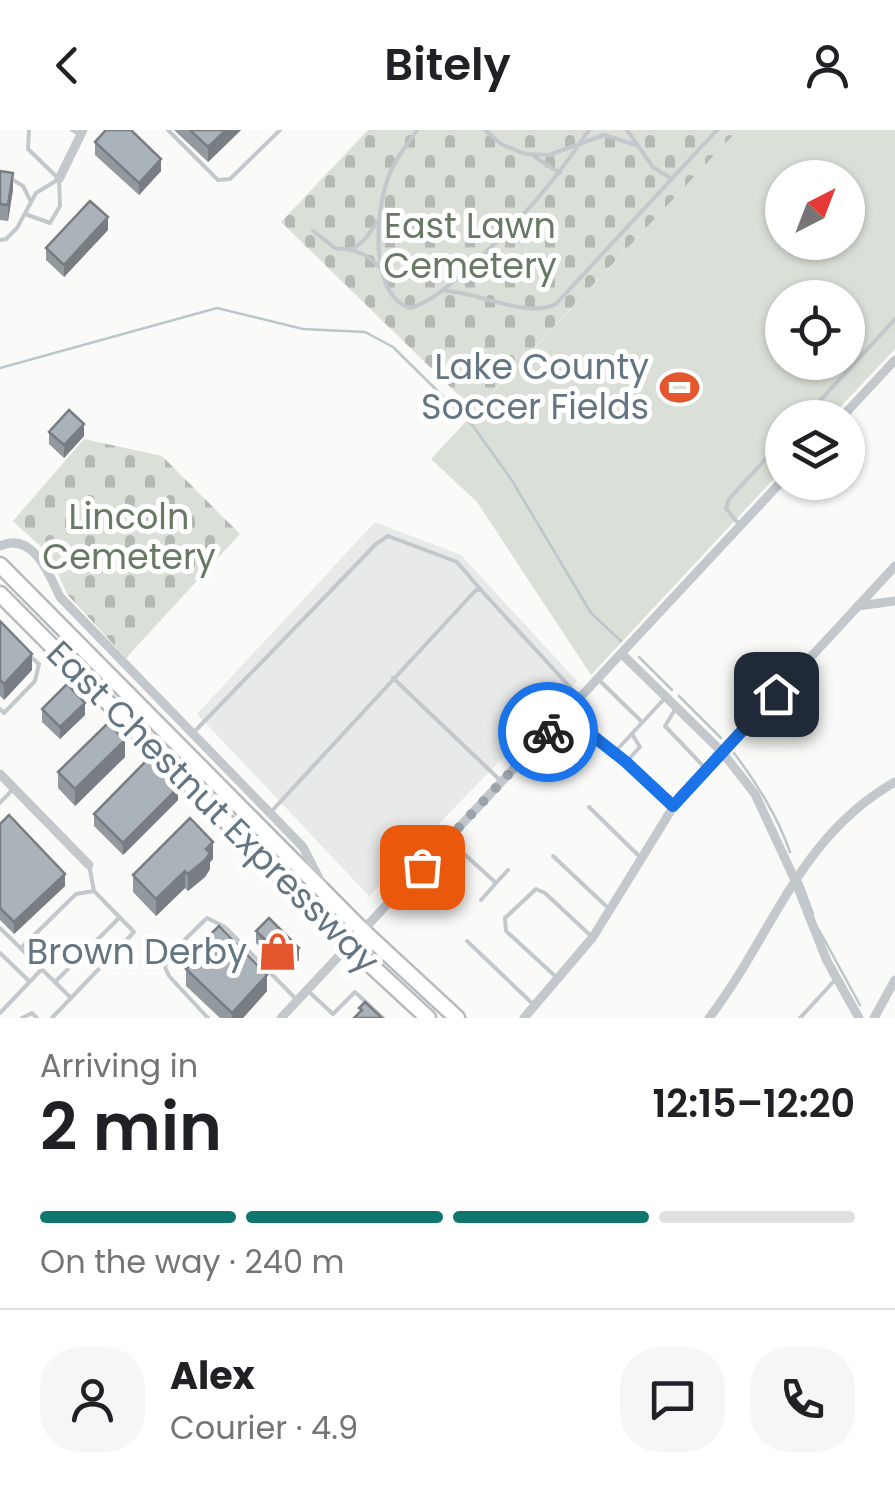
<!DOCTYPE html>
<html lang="en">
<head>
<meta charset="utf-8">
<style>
	:root { --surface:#fff; --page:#f6f6f6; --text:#202124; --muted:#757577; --line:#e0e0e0; --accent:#0f766e }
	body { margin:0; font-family:Poppins,sans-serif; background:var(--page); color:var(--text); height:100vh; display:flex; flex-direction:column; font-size:38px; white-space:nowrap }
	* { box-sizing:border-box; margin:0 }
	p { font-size:32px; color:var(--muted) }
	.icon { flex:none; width:55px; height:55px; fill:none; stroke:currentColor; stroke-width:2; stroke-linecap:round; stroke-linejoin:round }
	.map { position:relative; height:888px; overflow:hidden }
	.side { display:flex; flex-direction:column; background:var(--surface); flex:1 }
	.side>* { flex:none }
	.needle { width:65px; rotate:42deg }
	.fabs { position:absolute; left:765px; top:30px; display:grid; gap:20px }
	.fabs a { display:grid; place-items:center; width:100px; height:100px; border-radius:50%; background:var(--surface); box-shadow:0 2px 8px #0004; font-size:50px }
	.pin { position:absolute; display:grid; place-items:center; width:85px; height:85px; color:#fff; margin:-42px; border-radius:20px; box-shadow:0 5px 15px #0006 }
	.courier { position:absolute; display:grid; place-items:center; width:100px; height:100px; margin:-50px; border:8px solid #1a73e8; border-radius:50%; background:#fff; color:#222; box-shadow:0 2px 12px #0007 }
	.summary em { font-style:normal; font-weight:600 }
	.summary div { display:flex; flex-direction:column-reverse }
	.summary { display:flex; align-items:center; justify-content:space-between; height:170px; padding:0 40px }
	h1 { font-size:65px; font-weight:600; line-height:75px }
	.bar { display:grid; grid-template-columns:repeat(4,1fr); gap:15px 10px; align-content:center; height:120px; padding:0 40px }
	.bar i { height:12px; border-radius:8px; background:var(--line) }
	.bar .on { background:var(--accent) }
	.bar p { grid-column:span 4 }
	.line { display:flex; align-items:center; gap:25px; padding:0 40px; border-top:2px solid var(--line) }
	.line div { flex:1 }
	.round { display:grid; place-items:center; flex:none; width:105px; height:105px; border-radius:40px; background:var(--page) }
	header { display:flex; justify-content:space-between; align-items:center; height:130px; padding:0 40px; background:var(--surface); font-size:45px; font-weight:600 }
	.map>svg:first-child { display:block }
	.built { fill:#e8e9e9 }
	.grass { fill:#dadfd7; fill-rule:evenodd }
	.cemetery { fill:url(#cemetery-stones) }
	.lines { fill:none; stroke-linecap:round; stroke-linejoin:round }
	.stream { stroke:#bbc7cb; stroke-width:2.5 }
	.primary-casing { stroke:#b5babe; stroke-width:19 }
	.service { stroke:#c3c8cc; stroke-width:4 }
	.minor { stroke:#c3c8cc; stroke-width:9 }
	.primary { stroke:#fff; stroke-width:14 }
	.wall { fill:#929a9f }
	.shaded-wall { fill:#777d82 }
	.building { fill:#aab3b9; stroke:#777d82; stroke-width:2.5 }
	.done { stroke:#99a4ac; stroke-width:10; stroke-dasharray:0 18 }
	.route { stroke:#1a73e8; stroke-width:12 }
	.labels { text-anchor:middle; stroke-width:10; stroke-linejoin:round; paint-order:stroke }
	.park-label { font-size:35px; fill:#687a64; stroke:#fff }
	.poi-label { font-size:35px; fill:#657683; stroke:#fff; text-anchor:end }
	.street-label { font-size:35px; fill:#657683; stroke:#fff }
</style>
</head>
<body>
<header><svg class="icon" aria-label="back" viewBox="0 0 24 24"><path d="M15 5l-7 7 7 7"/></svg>Bitely<svg class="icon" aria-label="person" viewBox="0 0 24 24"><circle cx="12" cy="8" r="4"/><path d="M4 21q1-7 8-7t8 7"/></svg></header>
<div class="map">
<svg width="895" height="888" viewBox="0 0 895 888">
	<defs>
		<pattern id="cemetery-stones" width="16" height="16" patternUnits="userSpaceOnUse" patternTransform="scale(2.5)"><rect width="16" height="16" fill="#dadfd7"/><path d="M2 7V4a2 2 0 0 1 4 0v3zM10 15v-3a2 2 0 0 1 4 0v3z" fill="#b4b9b4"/></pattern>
	</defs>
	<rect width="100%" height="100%" fill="#fafaf8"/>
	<path class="built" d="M375,392L461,425L577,551L369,766L197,584Z"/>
	<path class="grass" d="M738,0H895V219L831,287L782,288V340L591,545L477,372L431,329ZM782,48H848V112H782ZM782,168H848V232H782Z"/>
	<g class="cemetery">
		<path d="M368,0H738L475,281L281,92Z"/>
		<path d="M84,309L162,326L240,404L126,528L67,464L49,424L13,391Z"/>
	</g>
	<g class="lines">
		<g class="stream">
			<path d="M0,238L217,178L303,199L365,202L393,217L473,296L511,349L591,483L621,511"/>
			<path d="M639,527L672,560"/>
			<path d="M679,566L721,608"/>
			<path d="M734,623C757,654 777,685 790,722"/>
			<path d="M801,752L813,784"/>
			<path d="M819,800L860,875"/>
		</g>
		<defs>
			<g id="primary">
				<path d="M0,435L363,801L457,888"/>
				<path d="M0,464L349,815L428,888"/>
			</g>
		</defs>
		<use href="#primary" class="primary-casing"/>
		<g class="service">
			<path d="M72,0L81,5"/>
			<path d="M168,0L218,50L230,49L280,0"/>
			<path d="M417,0C407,15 394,30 388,48C376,80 368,167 411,178C436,169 454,151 473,134C522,89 552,55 589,0"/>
			<path d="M485,0L501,14L525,24L549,25L604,5L636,15"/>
			<path d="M627,0L653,37L670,48"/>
			<path d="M535,27L560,43"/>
			<path d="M13,50L23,56L31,72"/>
			<path d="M25,84L50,93L60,76L59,49L28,19L29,0"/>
			<path d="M313,101L335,118L352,120L366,108L378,91"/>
			<path d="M0,110L6,109L17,98L36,63L59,49"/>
			<path d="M352,120L365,125L381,138"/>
			<path d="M446,161C478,162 528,189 556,174L717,0"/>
			<path d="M804,288L895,189"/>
			<path d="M740,396L726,378L729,369L782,311"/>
			<path d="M393,548L502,652"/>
			<path d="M598,549L641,591"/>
			<path d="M676,578L665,596L706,639"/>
			<path d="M0,579L4,583L35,551L39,534L29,525"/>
			<path d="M565,584L626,631L671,674"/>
			<path d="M195,601L376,414L388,406L457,432L481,460"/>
			<path d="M613,624L666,567"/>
			<path d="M627,631L640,617L632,604"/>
			<path d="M0,673L14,658"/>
			<path d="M589,677L639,726"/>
			<path d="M270,683L476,460H481L580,568"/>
			<path d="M448,709L496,753L508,740"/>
			<path d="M553,726L607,777"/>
			<path d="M481,770L496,753"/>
			<path d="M0,798L71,868L52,888"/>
			<path d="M467,811L535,876"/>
			<path d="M21,818L76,764L94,761"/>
			<path d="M0,823L29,851"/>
			<path d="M555,846L506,801L505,788L536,759L545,763L590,805"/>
			<path d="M56,851L120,787"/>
			<path d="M307,860L333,884L355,862L383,888"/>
			<path d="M71,868L134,802L94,761L89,735"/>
			<path d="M0,883L41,840"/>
			<path d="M22,888L32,883L37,888"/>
			<path d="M208,888L169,846L165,837L168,826L207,788L225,797L297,870"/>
			<path d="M800,888L834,851"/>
		</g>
		<g class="minor">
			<path d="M59,49L83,0"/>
			<path d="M841,288L895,230"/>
			<path d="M0,416C32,401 49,443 60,467L303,717L322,754"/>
			<path d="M858,476L895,471"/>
			<path d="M622,524L722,622L755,664L794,748L827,831L859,888"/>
			<path d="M0,644L89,735"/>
			<path d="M281,888L782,351"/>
			<path d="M524,888L593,807L675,674L895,436"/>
			<path d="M709,888C773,805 798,707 895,652"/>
			<path d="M874,888L895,850"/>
		</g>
		<use href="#primary" class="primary"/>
	</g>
	<g class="wall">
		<path d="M174,0H241L208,32Z"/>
		<path d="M95,12L161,41L139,65L95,25Z"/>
		<path d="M0,41L13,59L8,91L0,90Z"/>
		<path d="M108,100L64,147L46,130V118Z"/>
		<path d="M49,302L84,306L64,328L49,314Z"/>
		<path d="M0,491L32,540L4,570L0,566Z"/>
		<path d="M42,579L85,585L60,609L42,592Z"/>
		<path d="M125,627L75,676L58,658V642Z"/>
		<path d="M178,670L123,725L94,696V684Z"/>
		<path d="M0,694L65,756L14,804L0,790Z"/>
		<path d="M213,729L210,732V739L205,747L188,761L185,758L156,786L133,762V745Z"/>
		<path d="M256,801L299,830L286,843L256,813Z"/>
		<path d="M199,815L267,861L243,888H220L186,856V839L199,826Z"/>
	</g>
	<g class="shaded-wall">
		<path d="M226,0H241L208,32V17Z"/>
		<path d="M161,29V41L139,65V53Z"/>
		<path d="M13,43V59L8,91V75Z"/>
		<path d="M108,87V100L64,147V135Z"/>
		<path d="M84,294V306L64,328V315Z"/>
		<path d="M32,524V540L4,570V554Z"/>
		<path d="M85,573V585L60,609V597Z"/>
		<path d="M125,610V627L75,676V659Z"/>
		<path d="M178,658V670L123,725V713Z"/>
		<path d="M213,712V729L210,732V739L205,747L188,761V744Z"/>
		<path d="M185,741V758L156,786V769Z"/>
		<path d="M65,744V756L14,804V792Z"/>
		<path d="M299,818V830L286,843V830Z"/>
		<path d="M267,845V861L243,888H232V883Z"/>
	</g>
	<g class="building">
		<path d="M106,0H131L161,29L139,53L95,12Z"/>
		<path d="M190,0H226L208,17Z"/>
		<path d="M0,41L13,43L8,75L0,74Z"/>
		<path d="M90,71L108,87L64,135L46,118Z"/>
		<path d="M69,280L84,294L64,315L49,302Z"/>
		<path d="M0,491L32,524L4,554L0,550Z"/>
		<path d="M67,554L85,573L60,597L42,579Z"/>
		<path d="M108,593L125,610L75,659L58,642Z"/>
		<path d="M149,628L178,658L123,713L94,684Z"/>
		<path d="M9,685L65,744L14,792L0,778V694Z"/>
		<path d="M190,688L213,712L206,719L210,723L205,730L188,744L185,741L156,769L133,745Z"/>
		<path d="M269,788L299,818L286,830L256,801Z"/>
		<path d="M219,796L267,845L232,883L186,839L204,821L199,815Z"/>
		<path d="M365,872L382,888H354L362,880L359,878Z"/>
	</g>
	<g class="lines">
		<path class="done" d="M422,737L548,602"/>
		<path class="route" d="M548,602L565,584L626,632L673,676L776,564"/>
	</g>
	<defs>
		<symbol id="stadium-bare" viewBox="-9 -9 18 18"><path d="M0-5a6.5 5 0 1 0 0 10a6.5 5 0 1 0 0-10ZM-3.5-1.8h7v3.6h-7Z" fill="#e4572e" stroke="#fff" stroke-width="2.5" paint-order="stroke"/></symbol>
		<symbol id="shop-bare" viewBox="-9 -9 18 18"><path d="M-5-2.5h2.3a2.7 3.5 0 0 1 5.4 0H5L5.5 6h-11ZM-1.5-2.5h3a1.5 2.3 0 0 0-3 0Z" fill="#e4572e" stroke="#fff" stroke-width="2.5" paint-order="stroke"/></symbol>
	</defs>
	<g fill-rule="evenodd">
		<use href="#stadium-bare" x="652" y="230" width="55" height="55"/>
		<use href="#shop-bare" x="250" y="794" width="55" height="55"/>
	</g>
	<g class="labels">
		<g class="park-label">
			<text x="470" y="108">East Lawn<tspan x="470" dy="40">Cemetery</tspan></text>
			<text x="129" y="399">Lincoln<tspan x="129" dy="40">Cemetery</tspan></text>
		</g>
		<g class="poi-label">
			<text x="649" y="249">Lake County<tspan x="649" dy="40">Soccer Fields</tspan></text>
			<text x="247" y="834">Brown Derby</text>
		</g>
		<g class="street-label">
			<text transform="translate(213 677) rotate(45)" y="12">East Chestnut Expressway</text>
		</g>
	</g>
</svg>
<div class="fabs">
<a><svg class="needle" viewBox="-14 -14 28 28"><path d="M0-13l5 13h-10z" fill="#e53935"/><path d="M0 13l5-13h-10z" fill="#757577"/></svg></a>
<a><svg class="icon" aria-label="locate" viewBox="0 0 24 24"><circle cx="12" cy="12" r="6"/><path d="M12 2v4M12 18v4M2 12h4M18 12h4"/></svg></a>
<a><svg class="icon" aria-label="layers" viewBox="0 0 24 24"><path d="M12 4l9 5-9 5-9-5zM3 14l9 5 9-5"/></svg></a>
</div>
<div class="pin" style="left:422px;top:737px;background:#ea580c"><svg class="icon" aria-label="bag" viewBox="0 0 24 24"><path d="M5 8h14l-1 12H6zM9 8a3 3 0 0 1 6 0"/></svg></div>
<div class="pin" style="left:776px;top:564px;background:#1f2937"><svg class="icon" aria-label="home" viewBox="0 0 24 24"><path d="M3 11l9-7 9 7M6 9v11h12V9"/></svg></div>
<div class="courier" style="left:548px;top:602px"><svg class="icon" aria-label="bike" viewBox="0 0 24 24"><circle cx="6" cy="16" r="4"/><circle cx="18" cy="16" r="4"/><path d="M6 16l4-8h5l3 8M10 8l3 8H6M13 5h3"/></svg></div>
</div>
<section class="side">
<div class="summary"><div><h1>2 min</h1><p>Arriving in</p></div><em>12:15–12:20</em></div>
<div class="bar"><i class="on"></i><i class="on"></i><i class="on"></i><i></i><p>On the way · 240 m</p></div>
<div class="line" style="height:180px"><a class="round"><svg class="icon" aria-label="person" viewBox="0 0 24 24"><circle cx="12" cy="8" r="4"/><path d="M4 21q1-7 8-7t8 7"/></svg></a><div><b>Alex</b><p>Courier · 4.9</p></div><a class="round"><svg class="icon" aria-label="chat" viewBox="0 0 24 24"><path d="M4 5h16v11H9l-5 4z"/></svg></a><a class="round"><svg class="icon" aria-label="phone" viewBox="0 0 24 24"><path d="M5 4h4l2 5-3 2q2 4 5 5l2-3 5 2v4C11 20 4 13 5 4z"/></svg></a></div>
</section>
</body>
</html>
